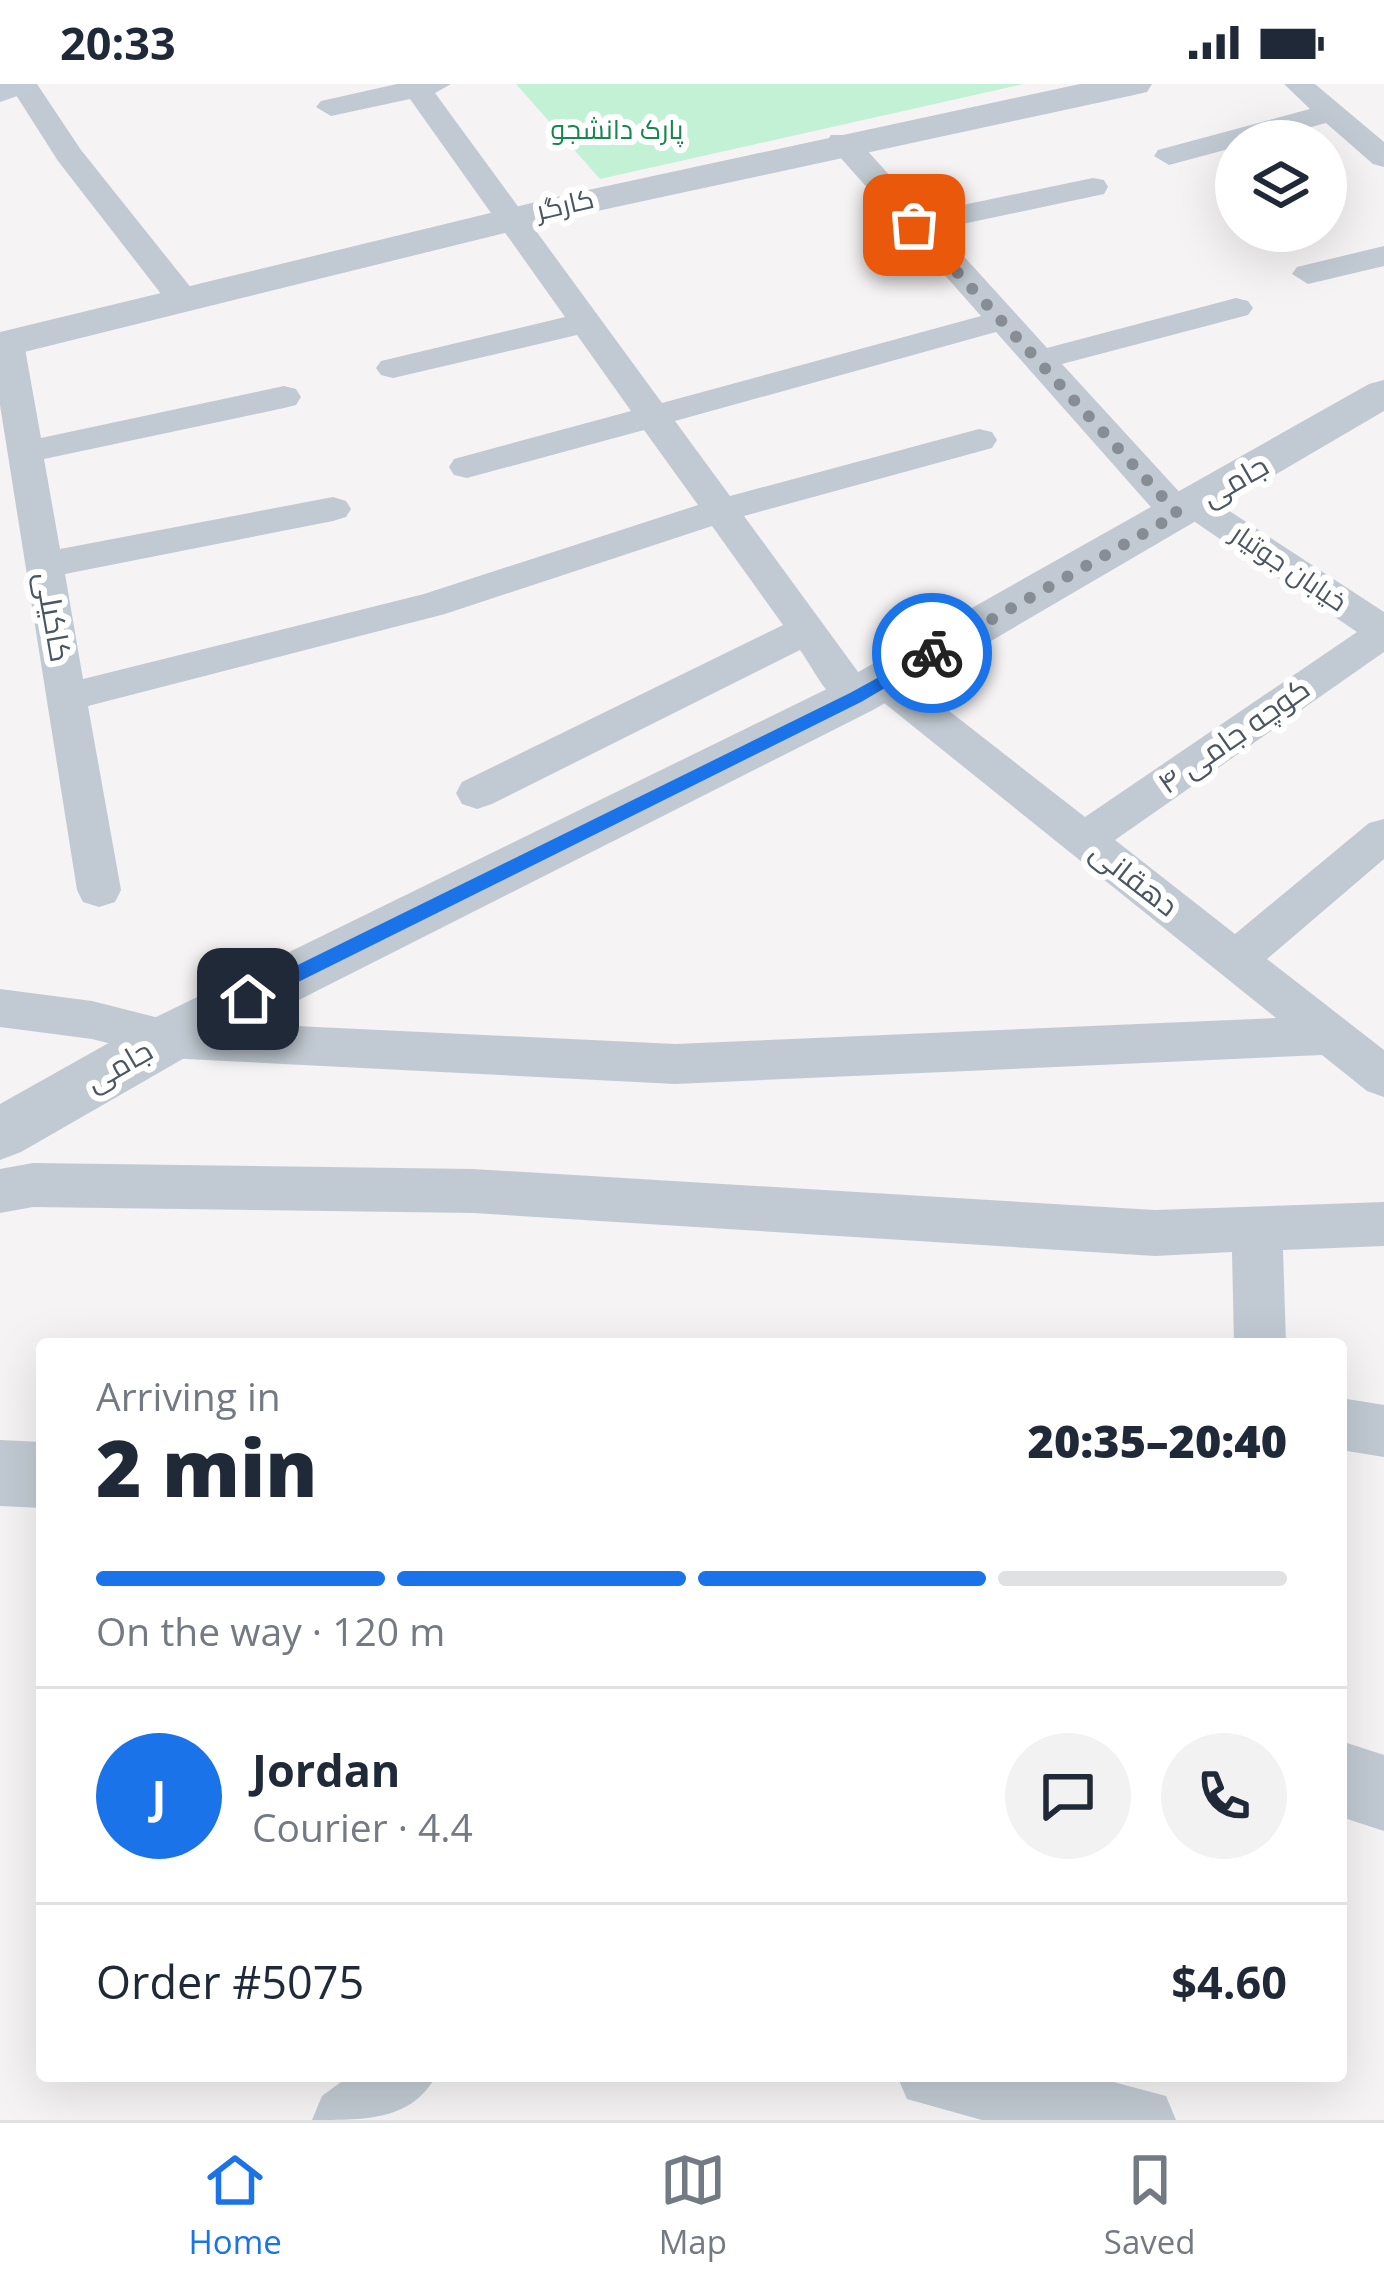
<!DOCTYPE html>
<html lang="en">
<head>
<meta charset="utf-8">
<style>
	:root { --surface:#fff; --page:#f2f2f3; --text:#1f2937; --muted:#747a83; --line:#e0e1e3; --accent:#1a73e8 }
	body { margin:0; font-family:"Open Sans",Cairo,sans-serif; background:var(--page); color:var(--text); height:100vh; display:flex; flex-direction:column; font-size:45px; white-space:nowrap }
	* { box-sizing:border-box; margin:0 }
	p { font-size:39px; color:var(--muted) }
	.icon { flex:none; width:66px; height:66px; fill:none; stroke:currentColor; stroke-width:2; stroke-linecap:round; stroke-linejoin:round }
	.map { position:relative; flex:1; overflow:hidden }
	.details { position:absolute; left:36px; top:1254px; width:1311px; height:744px; display:flex; flex-direction:column; background:var(--surface); border-radius:12px; box-shadow:0 12px 48px #0002 }
	.details>* { flex:none }
	.buttons { position:absolute; left:1215px; top:36px; display:grid; gap:24px }
	.buttons a { display:grid; place-items:center; width:132px; height:132px; border-radius:50%; background:var(--surface); box-shadow:0 12px 48px #0002; font-size:60px }
	.pin { position:absolute; display:grid; place-items:center; width:102px; height:102px; color:#fff; margin:-51px; border-radius:24px; box-shadow:0 6px 18px #0006 }
	.courier { position:absolute; display:grid; place-items:center; width:120px; height:120px; margin:-60px; border:9px solid #1a73e8; border-radius:50%; background:#fff; color:#222; box-shadow:0 3px 15px #0007 }
	.overview em { font-style:normal; font-weight:800 }
	.overview div { display:flex; flex-direction:column-reverse }
	.overview { display:flex; align-items:center; justify-content:space-between; height:204px; padding:0 60px }
	h1 { font-size:78px; font-weight:800; line-height:90px }
	.bar { display:grid; grid-template-columns:repeat(4,1fr); gap:18px 12px; align-content:center; height:144px; padding:0 60px }
	.bar i { height:15px; border-radius:9px; background:var(--line) }
	.bar .selected { background:var(--accent) }
	.bar p { grid-column:span 4 }
	.line { display:flex; align-items:center; gap:30px; padding:0 60px; border-top:3px solid var(--line) }
	.line div { flex:1 }
	.round { display:grid; place-items:center; flex:none; width:126px; height:126px; border-radius:63px; background:var(--page) }
	.status { display:flex; justify-content:space-between; align-items:center; height:84px; padding:0 60px; background:var(--surface); direction:ltr }
	.status svg { height:33px; fill:currentColor }
	.menu { display:flex; justify-content:space-around; align-items:center; height:168px; border-top:3px solid var(--line); background:var(--surface); font-size:33px; color:var(--muted) }
	.menu a { display:grid; justify-items:center; gap:6px }
	.menu .selected { color:var(--accent) }
	.map>svg:first-child { display:block }
	.green { fill:#c3f1d5 }
	.lines { fill:none; stroke-linecap:round; stroke-linejoin:round }
	.minor { fill:#c1cad2; fill-rule:evenodd }
	.tertiary { fill:#c1cad2; fill-rule:evenodd }
	.secondary { fill:#c1cbd6; fill-rule:evenodd }
	.route { fill:#1a73e8 }
	.done { stroke:#868d94; stroke-width:12; stroke-dasharray:0 21.6 }
	.labels { text-anchor:middle; stroke-width:12; stroke-linejoin:round; paint-order:stroke }
	.far-park-label { font-size:27px; fill:#17864f; stroke:#fff }
	.far-street-label { font-size:27px; fill:#4a5661; stroke:#fff }
	.street-label { font-size:30px; fill:#4a5661; stroke:#fff }
</style>
</head>
<body>
<div class="status"><b>20:33</b><svg viewBox="0 0 49 12"><path d="M0 12V9h3v3zM5 12V6h3v6zM10 12V3h3v9zM15 12V0h3v12zM26 1h20v11H26zM47 4h2v5h-2z"/></svg></div>
<div class="map">
<svg width="1384" height="2036" viewBox="0 0 1384 2036">
	<rect width="100%" height="100%" fill="#f5f3f3"/>
	<path class="green" d="M516,0H1024L600,95Z"/>
	<g class="lines">
		<g class="minor">
			<path d="M9,0H37L81,66L196,210L200,217L196,224H172L58,77Z"/>
			<path d="M397,0H451L435,9L662,319L981,232L831,63L827,57L831,51H853L924,129L1093,94L1104,96L1108,103L1104,110L939,145L1047,264L1236,214L1248,217L1253,224L1248,231L1062,280L1183,412L1208,413L1384,528V568L1115,756L1235,850L1369,739L1384,735V775L1267,875L1384,966V1013L1367,1007L1322,971L675,1000L167,974L92,955L0,943V905L92,917L167,936L675,960L1276,934L873,610L869,623C834,634 818,591 800,566L492,720L477,725L462,720L456,709L462,698L783,541L712,442L445,530L88,622L121,806L115,818L99,823L83,818L77,806L0,321V251L19,252L24,259L41,354L284,302L296,305L301,313L296,321L284,324L44,375L60,465L333,413L346,417L351,425L346,433L333,437L65,490L83,595L424,510L698,421L644,346L467,394L454,391L449,383L454,375L631,327L577,251L393,294L381,291L376,284L381,277L565,233L410,15L331,32L316,23L321,17ZM996,248L1165,439L1178,442L1192,436L1357,548L1085,733L898,587L884,583L870,587L864,596L744,432L992,364L997,356L992,348L979,345L730,412L675,337Z"/>
			<path d="M1284,0H1315L1384,58V83L1373,80L1326,39L1259,57H1236V63L1169,81L1154,72L1158,66L1310,25Z"/>
			<path d="M1384,162V182L1308,200L1292,190L1297,183Z"/>
			<path d="M33,1079L473,1085L1155,1126L1384,1118V1162L1283,1166L1286,1260H1234L1232,1168L1155,1172L473,1129L33,1123L0,1129V1085Z"/>
			<path d="M1341,1314L1384,1321V1373L1341,1366Z"/>
			<path d="M349,1992H436C411,2036 368,2036 312,2036L322,2012Z"/>
			<path d="M897,1992H1091L1166,2012L1176,2036H982L907,2015Z"/>
		</g>
		<g class="tertiary">
			<path d="M1080,0H1152L1147,8L1134,11L565,134L0,274V248L565,111Z"/>
			<path d="M1384,296V327L873,626L188,972L21,1068L0,1076V1020L146,938L837,600L1369,300Z"/>
			<path d="M0,1356L42,1358V1424L0,1422Z"/>
			<path d="M1341,1657L1384,1671V1747L1341,1733Z"/>
		</g>
		<path class="secondary" d="M0,0H35L29,8L0,18Z"/>
	</g>
	<path class="route" d="M932,564L938,565V573L861,618L254,920H241V909L850,609Z"/>
	<g class="lines">
		<path class="done" d="M914,141L1178,430L932,569"/>
	</g>
	<g class="labels">
		<g class="far-park-label">
			<text x="617" y="55">پارک دانشجو</text>
		</g>
		<g class="far-street-label">
			<text transform="translate(565 121) rotate(-13)" y="9">کارگر</text>
			<text transform="translate(1289 484) rotate(34)" y="9">خیابان جوتیار</text>
		</g>
		<g class="street-label">
			<text transform="translate(1235 397) rotate(-30)" y="10">جامی</text>
			<text transform="translate(53 533) rotate(80)" y="10">کاکیلی</text>
			<text transform="translate(1234 652) rotate(-35)" y="10">کوچه جامی ۴</text>
			<text transform="translate(1134 795) rotate(38)" y="10">دهقانی</text>
			<text transform="translate(119 982) rotate(-30)" y="10">جامی</text>
		</g>
	</g>
</svg>
<div class="buttons">
<a><svg class="icon" aria-label="layers" viewBox="0 0 24 24"><path d="M12 4l9 5-9 5-9-5zM3 14l9 5 9-5"/></svg></a>
</div>
<div class="pin" style="left:914px;top:141px;background:#ea580c"><svg class="icon" aria-label="bag" viewBox="0 0 24 24"><path d="M5 8h14l-1 12H6zM9 8a3 3 0 0 1 6 0"/></svg></div>
<div class="pin" style="left:248px;top:915px;background:#1f2937"><svg class="icon" aria-label="home" viewBox="0 0 24 24"><path d="M3 11l9-7 9 7M6 9v11h12V9"/></svg></div>
<div class="courier" style="left:932px;top:569px"><svg class="icon" aria-label="bike" viewBox="0 0 24 24"><circle cx="6" cy="16" r="4"/><circle cx="18" cy="16" r="4"/><path d="M6 16l4-8h5l3 8M10 8l3 8H6M13 5h3"/></svg></div>
<section class="details">
<div class="overview"><div><h1>2 min</h1><p>Arriving in</p></div><em>20:35–20:40</em></div>
<div class="bar"><i class="selected"></i><i class="selected"></i><i class="selected"></i><i></i><p>On the way · 120 m</p></div>
<div class="line" style="height:216px"><b class="round" style="background:var(--accent);color:#fff">J</b><div><b>Jordan</b><p>Courier · 4.4</p></div><a class="round"><svg class="icon" aria-label="chat" viewBox="0 0 24 24"><path d="M4 5h16v11H9l-5 4z"/></svg></a><a class="round"><svg class="icon" aria-label="phone" viewBox="0 0 24 24"><path d="M5 4h4l2 5-3 2q2 4 5 5l2-3 5 2v4C11 20 4 13 5 4z"/></svg></a></div>
<div class="line" style="height:156px"><div>Order #5075</div><b>$4.60</b></div>
</section>
</div>
<nav class="menu">
<a class="selected"><svg class="icon" aria-label="home" viewBox="0 0 24 24"><path d="M3 11l9-7 9 7M6 9v11h12V9"/></svg>Home</a>
<a><svg class="icon" aria-label="map" viewBox="0 0 24 24"><path d="M3 6l6-2 6 2 6-2v14l-6 2-6-2-6 2zM9 4v14M15 6v14"/></svg>Map</a>
<a><svg class="icon" aria-label="saved" viewBox="0 0 24 24"><path d="M7 4h10v16l-5-4-5 4z"/></svg>Saved</a>
</nav>
</body>
</html>
